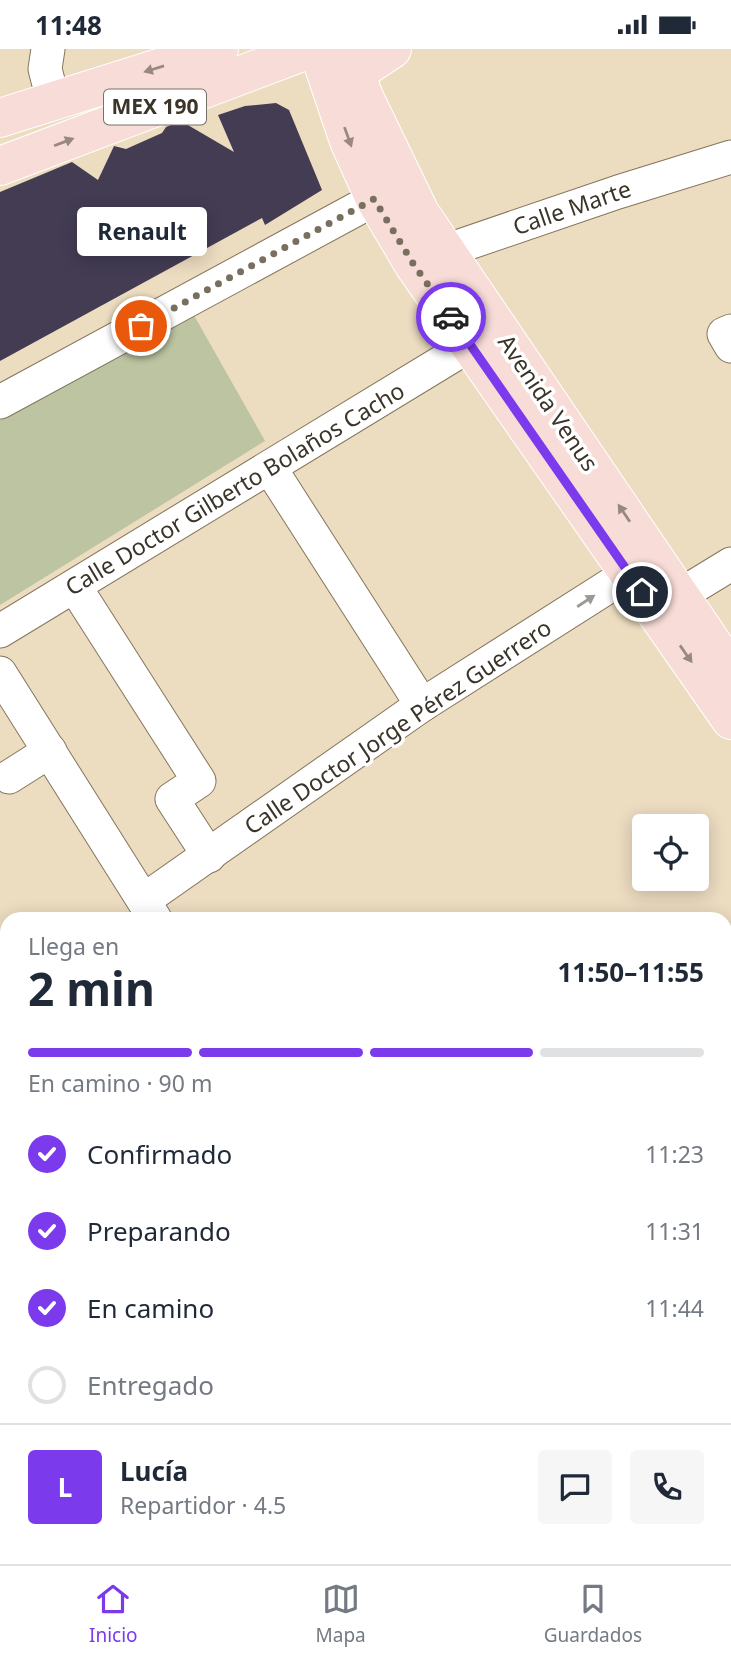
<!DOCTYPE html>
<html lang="es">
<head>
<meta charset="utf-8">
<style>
	:root { --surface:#fff; --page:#f6f6f7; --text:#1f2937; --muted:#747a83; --line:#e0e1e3; --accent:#7c3aed }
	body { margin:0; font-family:"Noto Sans",sans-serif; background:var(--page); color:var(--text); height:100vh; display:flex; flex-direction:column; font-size:26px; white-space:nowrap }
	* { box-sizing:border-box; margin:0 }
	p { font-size:23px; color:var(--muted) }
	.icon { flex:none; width:38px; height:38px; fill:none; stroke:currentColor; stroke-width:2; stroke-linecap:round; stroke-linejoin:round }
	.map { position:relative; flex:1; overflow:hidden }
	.details { position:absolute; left:0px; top:863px; width:732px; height:653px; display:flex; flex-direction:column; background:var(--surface); border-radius:21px 21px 0 0; box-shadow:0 4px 18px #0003 }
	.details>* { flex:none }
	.buttons { position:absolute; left:632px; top:765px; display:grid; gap:14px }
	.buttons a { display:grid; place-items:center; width:77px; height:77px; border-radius:7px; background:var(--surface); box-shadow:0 4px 18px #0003; font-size:35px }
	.pin { position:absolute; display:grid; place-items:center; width:60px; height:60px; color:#fff; margin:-30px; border:4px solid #fff; border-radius:50%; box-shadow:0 2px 7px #0007 }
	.courier { position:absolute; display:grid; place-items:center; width:70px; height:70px; margin:-35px; border:5px solid #7c3aed; border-radius:50%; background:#fff; color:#222; box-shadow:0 2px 9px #0007 }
	.bubble { position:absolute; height:49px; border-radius:7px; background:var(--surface); box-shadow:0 4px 18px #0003; font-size:23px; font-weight:700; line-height:49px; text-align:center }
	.summary em { font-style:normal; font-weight:700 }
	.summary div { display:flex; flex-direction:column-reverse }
	.summary { display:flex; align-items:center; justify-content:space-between; height:119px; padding:0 28px }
	h1 { font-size:46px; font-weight:700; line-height:52px }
	.bar { display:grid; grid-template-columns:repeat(4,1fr); gap:10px 7px; align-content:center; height:84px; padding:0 28px }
	.bar i { height:9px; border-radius:5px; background:var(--line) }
	.bar .on { background:var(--accent) }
	.bar p { grid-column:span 4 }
	.line { display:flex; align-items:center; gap:18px; padding:0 28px; border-top:2px solid var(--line) }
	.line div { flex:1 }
	.round { display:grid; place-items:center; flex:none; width:74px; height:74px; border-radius:7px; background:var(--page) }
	ol { padding:0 28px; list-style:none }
	li { display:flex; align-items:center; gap:21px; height:77px }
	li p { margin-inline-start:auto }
	li .icon { padding:7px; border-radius:50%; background:var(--accent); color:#fff; stroke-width:4 }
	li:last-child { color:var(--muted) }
	li i { width:38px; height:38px; border:4px solid var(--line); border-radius:50% }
	.status { display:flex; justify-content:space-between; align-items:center; height:49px; padding:0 35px; background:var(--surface); direction:ltr }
	.status svg { height:19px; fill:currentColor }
	.tabs { display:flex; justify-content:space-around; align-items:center; height:98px; border-top:2px solid var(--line); background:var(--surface); font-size:19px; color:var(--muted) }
	.tabs a { display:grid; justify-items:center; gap:4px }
	.tabs .on { color:var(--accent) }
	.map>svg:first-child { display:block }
	.green { fill:#bdc4a1 }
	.building { fill:#433c53 }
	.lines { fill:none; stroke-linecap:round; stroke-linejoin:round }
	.minor-casing { stroke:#84755c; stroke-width:35 }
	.major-casing { stroke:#fff; stroke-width:40 }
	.minor { stroke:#fff; stroke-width:33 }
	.major { stroke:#f8dcd7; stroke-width:38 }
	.oneway { fill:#998880 }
	.oneway2 { fill:#9c9a94 }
	.done { stroke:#786f5e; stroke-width:7; stroke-dasharray:0 12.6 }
	.route { stroke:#7c3aed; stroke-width:9 }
	.labels { text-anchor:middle; stroke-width:7; stroke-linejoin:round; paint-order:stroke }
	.shield { fill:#fff; stroke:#757169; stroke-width:2 }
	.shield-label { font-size:21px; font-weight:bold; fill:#3a3429 }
	.street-label { font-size:23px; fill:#3a3429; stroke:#fff }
</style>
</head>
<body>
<div class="status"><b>11:48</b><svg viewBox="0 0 49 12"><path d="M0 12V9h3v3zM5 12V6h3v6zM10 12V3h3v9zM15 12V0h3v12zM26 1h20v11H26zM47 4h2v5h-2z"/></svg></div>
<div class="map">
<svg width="731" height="1515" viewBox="0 0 731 1515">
	<rect width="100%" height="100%" fill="#ecdcc0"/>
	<path class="green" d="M191,261L265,392L0,556V371Z"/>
	<path class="building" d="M276,54L289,61L322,141L265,176L262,169L0,312V143L72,113L98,131L114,97L126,100L162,84L166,78L181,72L234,103L218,66L245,57Z"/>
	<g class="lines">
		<defs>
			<g id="minor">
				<path d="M48,0L45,20L53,51"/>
				<path d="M422,213L445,202L618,143L731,108"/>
				<path d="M731,282L724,285L731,297"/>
				<path d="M0,353L375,150L397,141"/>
				<path d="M270,419L422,656"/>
				<path d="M75,538L199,732L172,750L209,807"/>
				<path d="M659,559L731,515"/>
				<path d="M0,582L470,296"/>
				<path d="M0,624L155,870"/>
				<path d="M9,728L50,702"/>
				<path d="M144,851L422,656L650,511"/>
				<path d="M0,991L7,1001"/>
				<path d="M724,1037L731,1035"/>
				<path d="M0,1061L7,1055"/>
				<path d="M724,1383L731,1385"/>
				<path d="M191,1508L194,1515"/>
				<path d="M639,1508L643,1515"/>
				<path d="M452,1515L465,1508"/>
			</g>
			<g id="major">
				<path d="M318,0L349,92L375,150L414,216L731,671"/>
				<path d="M347,0L364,48L420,164L731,622"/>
				<path d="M338,40L356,24L392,0"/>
				<path d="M0,69L219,0"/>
				<path d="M0,117L310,0"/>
			</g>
		</defs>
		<use href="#minor" class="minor-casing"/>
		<use href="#major" class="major-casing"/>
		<use href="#minor" class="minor"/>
		<use href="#major" class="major"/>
	</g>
	<defs><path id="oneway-solid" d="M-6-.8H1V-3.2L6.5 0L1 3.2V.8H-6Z" transform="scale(1.75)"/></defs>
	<g class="oneway">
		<use href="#oneway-solid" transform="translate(154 20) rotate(163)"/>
		<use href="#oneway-solid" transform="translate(348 88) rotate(70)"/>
		<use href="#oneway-solid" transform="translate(64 93) rotate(-21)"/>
		<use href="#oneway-solid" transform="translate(624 464) rotate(-124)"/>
		<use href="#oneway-solid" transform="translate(686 605) rotate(55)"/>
	</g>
	<use class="oneway2" href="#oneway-solid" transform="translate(586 552) rotate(-33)"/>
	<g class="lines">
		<path class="done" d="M141,277L374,150L414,216L451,268"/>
		<path class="route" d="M451,268L642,543"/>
	</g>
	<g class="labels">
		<rect class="shield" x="104" y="40.5" width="102" height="35" rx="5"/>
		<g class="shield-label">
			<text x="155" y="65">MEX 190</text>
		</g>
		<g class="street-label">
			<text transform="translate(572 159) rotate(-19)" y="8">Calle Marte</text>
			<text transform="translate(548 354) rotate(56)" y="8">Avenida Venus</text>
			<text transform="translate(235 440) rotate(-31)" y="8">Calle Doctor Gilberto Bolaños Cacho</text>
			<text transform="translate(398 678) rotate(-34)" y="8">Calle Doctor Jorge Pérez Guerrero</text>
		</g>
	</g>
</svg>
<div class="buttons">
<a><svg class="icon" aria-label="locate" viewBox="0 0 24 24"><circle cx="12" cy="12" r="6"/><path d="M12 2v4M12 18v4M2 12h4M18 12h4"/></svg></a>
</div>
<div class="pin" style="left:141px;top:277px;background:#ea580c"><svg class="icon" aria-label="bag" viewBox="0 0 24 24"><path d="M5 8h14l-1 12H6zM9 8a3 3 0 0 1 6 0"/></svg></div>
<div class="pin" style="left:642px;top:543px;background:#1f2937"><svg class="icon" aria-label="home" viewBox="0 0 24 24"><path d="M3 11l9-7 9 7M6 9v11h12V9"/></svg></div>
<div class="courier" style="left:451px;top:268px"><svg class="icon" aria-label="car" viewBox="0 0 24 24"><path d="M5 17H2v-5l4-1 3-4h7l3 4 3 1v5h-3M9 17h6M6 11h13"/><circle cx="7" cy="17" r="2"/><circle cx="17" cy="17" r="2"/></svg></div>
<div class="bubble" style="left:77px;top:158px;width:130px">Renault</div>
<section class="details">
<div class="summary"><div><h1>2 min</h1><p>Llega en</p></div><em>11:50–11:55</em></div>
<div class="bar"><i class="on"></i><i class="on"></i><i class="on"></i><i></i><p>En camino · 90 m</p></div>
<ol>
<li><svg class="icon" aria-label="check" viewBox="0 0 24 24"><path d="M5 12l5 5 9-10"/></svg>Confirmado<p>11:23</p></li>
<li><svg class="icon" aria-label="check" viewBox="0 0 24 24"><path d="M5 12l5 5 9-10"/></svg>Preparando<p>11:31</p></li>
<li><svg class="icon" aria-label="check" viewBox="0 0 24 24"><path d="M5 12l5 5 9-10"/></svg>En camino<p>11:44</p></li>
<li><i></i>Entregado</li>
</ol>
<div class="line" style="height:126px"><b class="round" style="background:var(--accent);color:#fff">L</b><div><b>Lucía</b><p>Repartidor · 4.5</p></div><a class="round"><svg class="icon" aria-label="chat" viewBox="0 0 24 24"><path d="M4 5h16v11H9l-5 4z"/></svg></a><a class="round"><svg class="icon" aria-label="phone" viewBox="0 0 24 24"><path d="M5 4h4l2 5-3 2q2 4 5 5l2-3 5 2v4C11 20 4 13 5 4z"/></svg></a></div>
</section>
</div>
<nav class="tabs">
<a class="on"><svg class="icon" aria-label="home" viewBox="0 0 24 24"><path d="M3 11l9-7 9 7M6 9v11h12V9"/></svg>Inicio</a>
<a><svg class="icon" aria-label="map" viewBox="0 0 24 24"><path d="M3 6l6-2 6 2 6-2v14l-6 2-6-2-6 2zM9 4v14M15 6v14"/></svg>Mapa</a>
<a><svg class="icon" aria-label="saved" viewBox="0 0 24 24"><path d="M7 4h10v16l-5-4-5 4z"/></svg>Guardados</a>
</nav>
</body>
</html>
